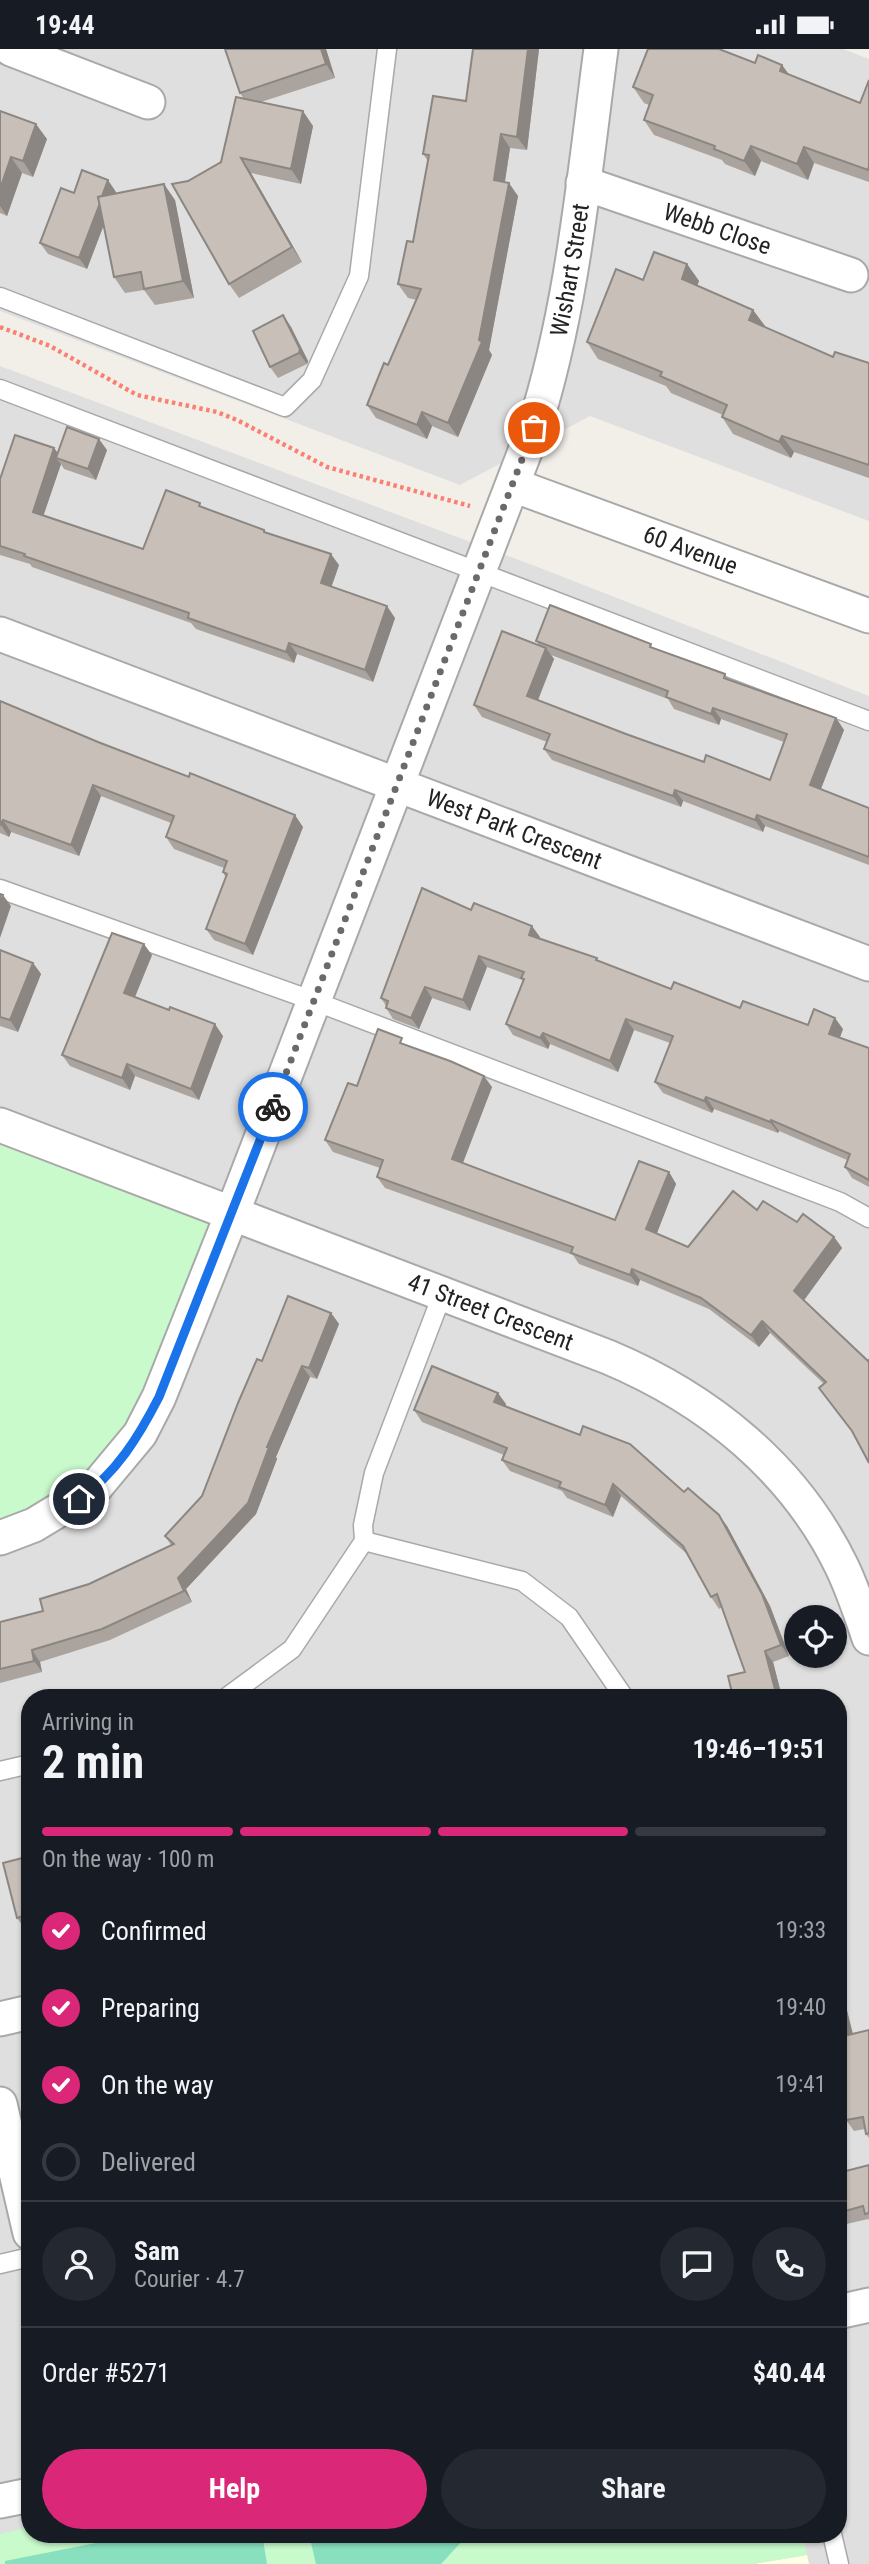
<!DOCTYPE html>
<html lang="en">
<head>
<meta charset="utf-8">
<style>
	:root { --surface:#171b24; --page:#242831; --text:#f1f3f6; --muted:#9ea1a6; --line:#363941; --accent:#db2777 }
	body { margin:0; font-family:"Roboto Condensed",sans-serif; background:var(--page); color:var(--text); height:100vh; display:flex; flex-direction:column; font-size:26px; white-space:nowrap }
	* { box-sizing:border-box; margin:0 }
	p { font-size:23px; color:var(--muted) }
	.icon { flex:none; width:38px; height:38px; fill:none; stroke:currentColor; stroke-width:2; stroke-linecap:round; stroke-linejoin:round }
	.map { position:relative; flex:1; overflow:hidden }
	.sheet { position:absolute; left:21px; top:1640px; width:826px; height:854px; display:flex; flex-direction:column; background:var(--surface); border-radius:28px; box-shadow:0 2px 5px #0004 }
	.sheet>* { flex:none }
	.buttons { position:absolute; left:784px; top:1556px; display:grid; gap:14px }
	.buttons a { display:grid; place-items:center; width:63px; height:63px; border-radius:50%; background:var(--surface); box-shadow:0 2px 5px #0004; font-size:35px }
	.pin { position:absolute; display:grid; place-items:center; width:60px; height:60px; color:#fff; margin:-30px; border:4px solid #fff; border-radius:50%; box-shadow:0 2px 7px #0007 }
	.courier { position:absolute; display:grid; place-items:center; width:70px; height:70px; margin:-35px; border:5px solid #1a73e8; border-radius:50%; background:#fff; color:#222; box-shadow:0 2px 9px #0007 }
	.headline em { font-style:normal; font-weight:700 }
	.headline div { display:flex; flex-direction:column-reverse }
	.headline { display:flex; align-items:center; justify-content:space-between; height:119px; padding:0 21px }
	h1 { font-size:46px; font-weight:700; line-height:52px }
	.bar { display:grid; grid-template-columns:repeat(4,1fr); gap:10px 7px; align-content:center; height:84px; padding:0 21px }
	.bar i { height:9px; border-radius:5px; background:var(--line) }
	.bar .on { background:var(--accent) }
	.bar p { grid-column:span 4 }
	.line { display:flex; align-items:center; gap:18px; padding:0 21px; border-top:2px solid var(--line) }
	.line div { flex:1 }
	.round { display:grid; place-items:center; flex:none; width:74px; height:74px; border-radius:37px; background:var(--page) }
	ol { padding:0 21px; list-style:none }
	li { display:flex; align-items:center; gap:21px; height:77px }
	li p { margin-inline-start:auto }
	li .icon { padding:7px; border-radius:50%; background:var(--accent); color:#fff; stroke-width:4 }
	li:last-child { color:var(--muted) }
	li i { width:38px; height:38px; border:4px solid var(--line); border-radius:50% }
	.primary-button { display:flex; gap:14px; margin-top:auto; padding:14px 21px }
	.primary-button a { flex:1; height:80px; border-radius:42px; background:var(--accent); color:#fff; font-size:28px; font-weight:700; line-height:80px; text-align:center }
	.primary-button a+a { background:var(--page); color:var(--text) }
	.status { display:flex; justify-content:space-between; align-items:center; height:49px; padding:0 35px; background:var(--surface); direction:ltr }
	.status svg { height:19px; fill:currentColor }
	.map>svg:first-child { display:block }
	.residential { fill:#e0dfdf; fill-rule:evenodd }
	.education { fill:#ffffe5 }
	.park { fill:#c8facc }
	.pitch { fill:#88e0be }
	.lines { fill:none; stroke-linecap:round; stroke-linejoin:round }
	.service-casing { stroke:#a9a9a9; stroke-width:21 }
	.minor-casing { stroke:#a9a9a9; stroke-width:37 }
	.path { stroke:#fa8072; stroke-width:4.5; stroke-dasharray:3.5 3.5; stroke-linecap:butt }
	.service { stroke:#fff; stroke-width:18 }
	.minor { stroke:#fff; stroke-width:33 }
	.wall { fill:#aba49e; fill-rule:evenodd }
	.shaded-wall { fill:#8b8681 }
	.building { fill:#c7bfb8; stroke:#8b8681; stroke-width:2 }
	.done { stroke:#6b6a68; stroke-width:7; stroke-dasharray:0 12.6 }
	.route { stroke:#1a73e8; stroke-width:9 }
	.labels { text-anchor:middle; stroke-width:7; stroke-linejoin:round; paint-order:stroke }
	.street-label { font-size:24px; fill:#222; stroke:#fff }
</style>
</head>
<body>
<div class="status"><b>19:44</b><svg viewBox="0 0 49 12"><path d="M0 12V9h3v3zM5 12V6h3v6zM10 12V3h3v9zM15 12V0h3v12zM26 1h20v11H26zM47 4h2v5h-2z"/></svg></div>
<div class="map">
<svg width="869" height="2515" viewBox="0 0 869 2515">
	<rect width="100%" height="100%" fill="#f2efe9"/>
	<g class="residential">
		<path d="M0,0H843L869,10V472L590,367L460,436L0,262Z"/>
		<path d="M0,317L535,517L869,647V2515H0ZM796,1568H835V1606H796ZM30,1648H838V2485H30Z"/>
	</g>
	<path class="education" d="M807,2506L809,2515H753Z"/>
	<g class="park">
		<path d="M0,1076L232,1165L140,1385L0,1489Z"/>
		<path d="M30,2478V2485H803L807,2506L753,2515H0V2485Z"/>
	</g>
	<g class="pitch">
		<path d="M141,2485H262L267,2515H5V2512Z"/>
		<path d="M309,2485H463L464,2490L441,2515H316Z"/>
	</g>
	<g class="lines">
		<defs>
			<g id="service">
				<path d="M0,248L285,358L312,331L359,227L387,0"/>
				<path d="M0,340L869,672"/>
				<path d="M0,840L314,952L840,1153L869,1169"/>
				<path d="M364,1492L522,1532L569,1568L624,1648"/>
				<path d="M227,1648L292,1600L364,1492L363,1476L374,1424L442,1246"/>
				<path d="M0,1722L30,1715"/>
				<path d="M0,2215L30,2208"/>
				<path d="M832,2485L839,2515"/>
			</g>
			<g id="minor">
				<path d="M11,0L148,53"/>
				<path id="s1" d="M583,134L851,226"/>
				<path id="s2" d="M513,436L869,567"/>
				<path id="s3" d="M0,585L869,915"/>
				<path id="s4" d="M0,1076L608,1308C708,1350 794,1419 842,1518C853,1541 861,1565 869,1589"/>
				<path id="s5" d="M0,1489L34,1476L95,1439L140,1385L159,1348L232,1165L534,379C573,257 584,127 601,0"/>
				<path d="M0,1970L30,1963"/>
				<path d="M0,2055L30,2184"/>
				<path d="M838,2263L869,2256"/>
				<path d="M0,2452L30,2446"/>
			</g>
		</defs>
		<use href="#service" class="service-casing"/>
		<use href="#minor" class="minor-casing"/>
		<path class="path" d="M0,278L50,297L137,346L217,363L237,371L327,418L470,457"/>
		<use href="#service" class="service"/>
		<use href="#minor" class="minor"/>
	</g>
	<g class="wall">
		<path d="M326,0L335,29L261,53L313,77L301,135L251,124L302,213L239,249L229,235L188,132L221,113L244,50L240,44Z"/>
		<path d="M473,0H539L527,101L510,99L505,133L518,147L489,301L492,306L458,388L432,377L427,390L376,369L367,356L388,316L417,251L408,249L398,235L413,193L428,112L423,105L466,52Z"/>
		<path d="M782,16L789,26L860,54L869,31V133L814,114L808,131L761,112L755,127L725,115L722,111L654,86L644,71L649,56L644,54L633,38Z"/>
		<path d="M0,62L47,90L33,128L22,124L7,167L0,164Z"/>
		<path d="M116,143V144L175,151L194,249L155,256L144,241L125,244L114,228L104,176L87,220L48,205L40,194L74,144Z"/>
		<path d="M687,215L699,232L697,237L753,261L765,277L764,278L833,308L869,314V429L794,403L791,409L733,385L722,368L723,366L671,344L666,337L598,310L587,293L643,231Z"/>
		<path d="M283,266L291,278L308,312L307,315L278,329L270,318Z"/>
		<path d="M54,399L58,404L107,401L96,431L64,420L61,415L43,466L143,500L203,458L264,481L266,484L339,516L331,538L395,569L373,633L297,605L294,614L196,580L191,574L32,518L30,515L0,506V430Z"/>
		<path d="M536,592L654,599L725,625L729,631L836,669L844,681L821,740L869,759V816L765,777L763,783L683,752L681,758L552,711L544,700L547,693L482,668L474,656L539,596ZM551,606L668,650L674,660L719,676L721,670L784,693L770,731L704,713L626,685L537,651L554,610Z"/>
		<path d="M0,652L98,693L303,778L253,906L214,891L206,880L226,829L223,823L224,819L174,800L166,788L171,774L101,747L79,807L11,783L9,788L0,784Z"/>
		<path d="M471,861L540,888L539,889L671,940L740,959L808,976L843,980L840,988L869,999V1138L852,1129L845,1118L847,1111L779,1082L778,1084L714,1060L712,1064L663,1044L655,1033L670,994L634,981L618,1023L550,995L548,1000L513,986L506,975L523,932L522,931L487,918L470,962L432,949L419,980L393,970L386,959V957L381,949Z"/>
		<path d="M0,901L33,914L41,925L18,983L0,977Z"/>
		<path d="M152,906L135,948L223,987L199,1051L135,1027L130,1041L70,1017L62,1006Z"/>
		<path d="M407,997L492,1038L463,1114L615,1171L669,1123L676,1135L656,1185L688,1198L757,1161L797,1173L834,1188L842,1199L804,1251L854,1385L819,1339L824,1335L770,1284L759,1298L709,1260L640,1231L638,1237L579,1215L573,1206L385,1139L377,1128L380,1119L333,1103L325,1091Z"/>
		<path d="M331,1264L339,1275L317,1330L310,1328L276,1408L277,1410L256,1465L186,1540L192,1553L110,1591L40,1613L42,1623L0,1634V1573L43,1562L89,1535L171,1496L165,1487L202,1447L262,1312Z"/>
		<path d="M506,1355L505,1358L684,1443L727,1477L770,1557L789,1607L773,1613L782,1648H795H733L745,1623L722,1558L719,1560L711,1548L687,1505L621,1447L613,1468L567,1449L562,1442L510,1422L502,1411L504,1406L422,1373L414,1361Z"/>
		<path d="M30,1807V1879L25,1880L17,1869Z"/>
		<path d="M838,1926L853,1985L869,1981V2089L866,2085L865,2080L854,2082L846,2071L841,2043L838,2044Z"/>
		<path d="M869,2116V2171L868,2170L838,2177V2124Z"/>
	</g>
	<g class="shaded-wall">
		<path d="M321,0H326L335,29L326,15Z"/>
		<path d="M528,0H539L527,101L517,88Z"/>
		<path d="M782,16L793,31L780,22Z"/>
		<path d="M303,62L313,77L301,135L291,120Z"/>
		<path d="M36,75L47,90L33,128L23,112Z"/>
		<path d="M501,85L510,99L503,144L494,131Z"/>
		<path d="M751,97L761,112L755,127L744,112Z"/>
		<path d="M804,98L814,114L808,131L797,115Z"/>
		<path d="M11,108L22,124L7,167L0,157V140Z"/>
		<path d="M241,109L251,124L302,213L292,198Z"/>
		<path d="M108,131L116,143L87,220L79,209Z"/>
		<path d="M509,134L518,147L489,301L492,306L458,388L448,374L479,291Z"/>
		<path d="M164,135L175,151L194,249L183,232Z"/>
		<path d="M687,215L699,232L693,247L682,230Z"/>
		<path d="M753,261L765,277L760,288L749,271Z"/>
		<path d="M283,266L291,278L308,312L307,315L299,304Z"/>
		<path d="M422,363L432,377L427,390L417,376Z"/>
		<path d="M782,387L794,403L791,409L779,393Z"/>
		<path d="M99,390L107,401L96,431L88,420Z"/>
		<path d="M54,399L62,410L56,409L61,415L41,474L33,463Z"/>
		<path d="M331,505L339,516L329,545L321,534Z"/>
		<path d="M387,557L395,569L373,633L365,621Z"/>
		<path d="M289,594L297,605L294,614L286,603Z"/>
		<path d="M546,599L554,610L535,659L527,647Z"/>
		<path d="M713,659L721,670L719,676L711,665Z"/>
		<path d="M836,669L844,681L818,747L810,736Z"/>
		<path d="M93,736L101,747L79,807L71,796Z"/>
		<path d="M675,741L683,752L681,758L673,747Z"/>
		<path d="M295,766L303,778L253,906L245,895Z"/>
		<path d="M757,766L765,777L763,783L755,771Z"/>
		<path d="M3,771L11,783L9,788L1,776Z"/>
		<path d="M3,846L11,857L0,889V855Z"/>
		<path d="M532,877L540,888L536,897L529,886Z"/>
		<path d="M144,895L152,906L132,955L124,944Z"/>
		<path d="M479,907L487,918L470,962L463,951Z"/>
		<path d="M33,914L41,925L18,983L10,971Z"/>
		<path d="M425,938L432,949L419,980L411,969Z"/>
		<path d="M835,969L843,980L837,996L829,985Z"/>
		<path d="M626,970L634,981L618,1023L610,1012Z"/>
		<path d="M215,975L223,987L199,1051L191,1040Z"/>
		<path d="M543,984L550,995L548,1000L540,989Z"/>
		<path d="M127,1015L135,1027L130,1041L122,1029Z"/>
		<path d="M484,1027L492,1038L460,1121L452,1110Z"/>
		<path d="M706,1048L714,1060L712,1064L704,1052Z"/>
		<path d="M771,1071L779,1082L778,1084L770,1073Z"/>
		<path d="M669,1123L676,1135L654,1192L646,1180Z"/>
		<path d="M834,1188L842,1199L802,1254L794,1242Z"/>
		<path d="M632,1220L640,1231L638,1237L630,1226Z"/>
		<path d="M331,1264L339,1275L317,1330L309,1319Z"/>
		<path d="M762,1272L770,1284L759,1298L751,1286Z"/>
		<path d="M302,1317L310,1328L276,1408L277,1410L256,1465L186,1540L192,1553L184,1542L178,1529L267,1398Z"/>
		<path d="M498,1344L506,1355L502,1365L494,1353Z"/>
		<path d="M613,1435L621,1447L613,1468L605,1456Z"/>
		<path d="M719,1466L727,1477L770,1557L789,1607L781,1596Z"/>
		<path d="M32,1601L40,1613L42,1623L34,1612Z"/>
		<path d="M765,1602L773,1613L782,1648H777Z"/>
		<path d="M838,1926L856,1998L848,1986L838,1947Z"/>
	</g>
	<g class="building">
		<path d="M225,0H321L326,15L240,44Z"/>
		<path d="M473,0H528L517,88L501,85L494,131L509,134L479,291L482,293L448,374L422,363L417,376L367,356L384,314L388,316L421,240L398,235L407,192L413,193L429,106L423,105L433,47L466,52Z"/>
		<path d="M648,0H719L755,14L758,6L782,16L780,22L860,54L869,31V117L868,121L804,98L797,115L751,97L744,112L714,100L715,97L644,71L653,46L633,38Z"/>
		<path d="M236,48L303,62L291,120L241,109L292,198L229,235L172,135L188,132L221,113Z"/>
		<path d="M0,62L36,75L23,112L11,108L0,140Z"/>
		<path d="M82,121L108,131L102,147L98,148L100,154L79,209L40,194L61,139L74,144Z"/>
		<path d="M164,135L183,232L144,240L141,223L114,228L98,148Z"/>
		<path d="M654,203L687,215L682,230L753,261L749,271L833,308L835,303L869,314V416L782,387L779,393L722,368L727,356L660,327L662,323L587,293L616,220L643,231Z"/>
		<path d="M283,266L300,300L299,304L270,318L253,282Z"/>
		<path d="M67,378L99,390L88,420L56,409Z"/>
		<path d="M15,386L54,399L33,463L143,500L166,441L200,454L199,457L264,481V483L331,505L321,534L387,557L365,621L289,594L286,603L188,569L189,564L24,507L25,505L0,497V430Z"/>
		<path d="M550,556L651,595L650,598L725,625L724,629L836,669L810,736L869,759V808L757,766L755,771L675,741L673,747L544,700L550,685L474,656L502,582L546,599L527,647L626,685L704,713L706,706L770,731L787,685L713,659L711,665L666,648L668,642L536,592Z"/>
		<path d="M0,652L98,693L189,728L190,724L295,766L245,895L206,880L227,825L223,823L227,812L166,788L174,767L93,736L71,796L3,771L0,776Z"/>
		<path d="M422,839L471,861L474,854L532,877L529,886L597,909L596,911L671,940L674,933L740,959L743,952L808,976L814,960L835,969L829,985L869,999V1131L845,1118L850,1105L771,1071L770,1073L706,1048L704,1052L655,1033L673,987L626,970L610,1012L543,984L540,989L506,975L524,930L521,929L524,923L479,907L463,951L425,938L411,969L386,959L388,952L381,949Z"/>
		<path d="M0,845L3,846L0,855Z"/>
		<path d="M112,884L144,895L124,944L169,961L170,958L215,975L191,1040L127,1015L122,1029L62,1006Z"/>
		<path d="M0,901L33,914L10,971L0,968Z"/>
		<path d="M378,980L402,989L400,994L450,1012L484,1027L452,1110L615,1171L639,1112L669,1123L646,1180L688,1198L733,1142L757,1161L763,1152L797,1173L803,1165L834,1188L794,1242L868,1312L869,1311V1414L852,1382L819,1339L826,1333L762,1272L751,1286L701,1249L632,1220L630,1226L571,1204L573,1198L377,1128L383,1111L325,1091L348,1034L357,1037Z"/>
		<path d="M288,1247L331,1264L309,1319L302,1317L267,1398H269L248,1454L178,1529L184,1542L102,1580L32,1601L34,1612L0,1620V1573L43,1562L40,1550L89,1535L174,1495L165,1487L202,1447L238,1354L257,1310L262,1312Z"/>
		<path d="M432,1317L498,1344L494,1353L580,1386L583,1377L630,1395L684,1443L688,1439L719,1466L762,1545L781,1596L765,1602L777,1648H733L728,1627L745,1623L717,1545L711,1548L683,1497L613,1435L605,1456L559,1438L561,1433L502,1411L507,1399L414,1361Z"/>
		<path d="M793,1646L794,1648H782Z"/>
		<path d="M30,1807V1865L17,1869L3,1814Z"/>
		<path d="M838,1947L848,1986L869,1981V2084L866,2085L863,2068L846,2071L838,2032Z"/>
		<path d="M869,2116V2164L865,2165L863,2157L838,2164V2124Z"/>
	</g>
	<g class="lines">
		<path class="done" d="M273,1058L534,379"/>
		<path class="route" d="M79,1450C116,1425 139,1387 159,1348L273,1058"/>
	</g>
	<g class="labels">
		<g class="street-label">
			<text dy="8" stroke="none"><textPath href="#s1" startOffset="142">Webb Close</textPath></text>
			<text dy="8" stroke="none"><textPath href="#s5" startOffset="1421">Wishart Street</textPath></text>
			<text dy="8" stroke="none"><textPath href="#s2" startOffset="189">60 Avenue</textPath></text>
			<text dy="8" stroke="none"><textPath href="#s3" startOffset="550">West Park Crescent</textPath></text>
			<text dy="8" stroke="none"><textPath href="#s4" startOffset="525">41 Street Crescent</textPath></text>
		</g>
	</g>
</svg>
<div class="buttons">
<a><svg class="icon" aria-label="locate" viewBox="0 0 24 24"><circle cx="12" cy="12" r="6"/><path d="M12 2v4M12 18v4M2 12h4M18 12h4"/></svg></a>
</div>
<div class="pin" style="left:534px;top:379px;background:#ea580c"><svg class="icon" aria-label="bag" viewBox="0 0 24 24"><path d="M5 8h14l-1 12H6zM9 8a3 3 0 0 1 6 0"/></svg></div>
<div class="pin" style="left:79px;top:1450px;background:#1f2937"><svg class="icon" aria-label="home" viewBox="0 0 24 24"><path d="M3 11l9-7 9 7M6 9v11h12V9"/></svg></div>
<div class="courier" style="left:273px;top:1058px"><svg class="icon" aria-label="bike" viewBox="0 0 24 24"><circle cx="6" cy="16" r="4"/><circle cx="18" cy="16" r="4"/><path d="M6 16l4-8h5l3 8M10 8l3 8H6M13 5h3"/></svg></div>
<section class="sheet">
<div class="headline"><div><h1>2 min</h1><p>Arriving in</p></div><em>19:46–19:51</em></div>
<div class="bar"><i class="on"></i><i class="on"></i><i class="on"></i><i></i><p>On the way · 100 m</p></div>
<ol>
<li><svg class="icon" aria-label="check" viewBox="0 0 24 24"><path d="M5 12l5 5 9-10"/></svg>Confirmed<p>19:33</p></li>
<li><svg class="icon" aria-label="check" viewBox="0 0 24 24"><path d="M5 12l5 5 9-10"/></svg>Preparing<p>19:40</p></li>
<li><svg class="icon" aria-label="check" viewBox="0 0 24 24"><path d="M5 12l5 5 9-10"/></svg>On the way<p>19:41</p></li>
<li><i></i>Delivered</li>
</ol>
<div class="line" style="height:126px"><a class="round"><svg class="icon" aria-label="person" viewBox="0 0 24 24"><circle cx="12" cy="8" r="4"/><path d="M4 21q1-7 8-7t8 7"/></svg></a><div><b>Sam</b><p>Courier · 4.7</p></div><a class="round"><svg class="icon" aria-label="chat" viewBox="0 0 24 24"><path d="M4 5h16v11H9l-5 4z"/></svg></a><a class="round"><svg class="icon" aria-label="phone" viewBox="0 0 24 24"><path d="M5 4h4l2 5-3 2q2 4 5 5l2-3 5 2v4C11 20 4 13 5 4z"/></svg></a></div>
<div class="line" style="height:91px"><div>Order #5271</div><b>$40.44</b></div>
<div class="primary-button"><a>Help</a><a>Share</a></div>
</section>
</div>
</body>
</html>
